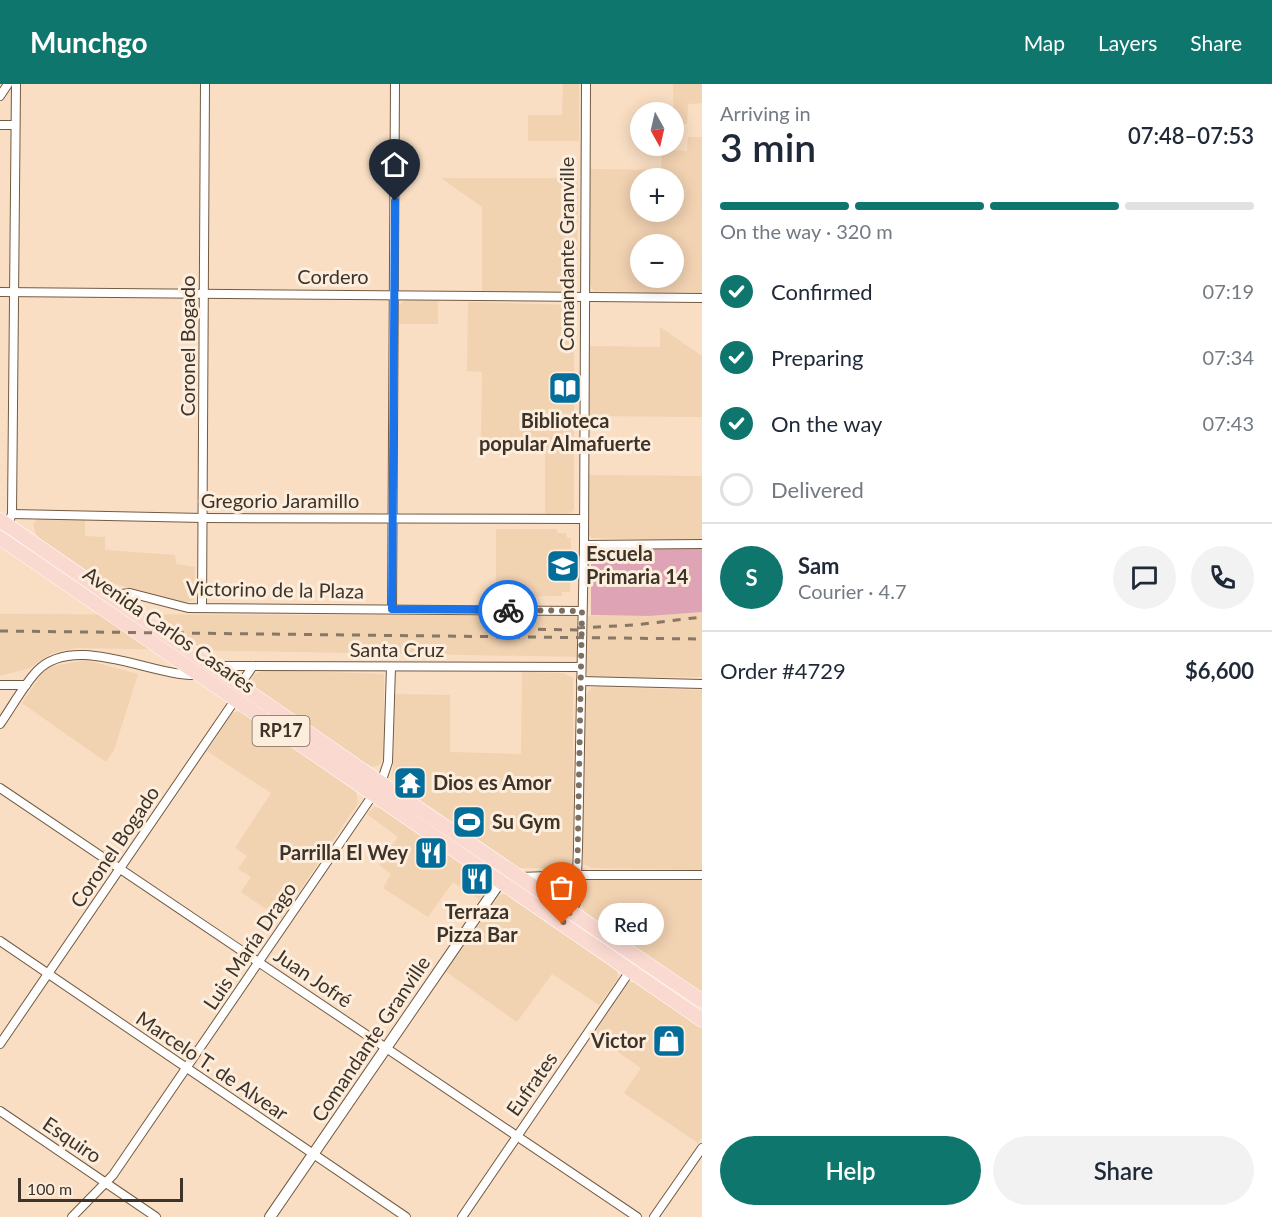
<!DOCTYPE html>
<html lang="en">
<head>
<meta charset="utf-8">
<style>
	:root { --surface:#fff; --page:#f2f2f3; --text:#1f2937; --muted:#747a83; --line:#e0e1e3; --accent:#0f766e }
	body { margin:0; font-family:Lato,sans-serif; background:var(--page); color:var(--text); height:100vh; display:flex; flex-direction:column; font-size:22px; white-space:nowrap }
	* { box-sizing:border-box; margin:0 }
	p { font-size:20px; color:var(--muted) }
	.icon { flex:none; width:33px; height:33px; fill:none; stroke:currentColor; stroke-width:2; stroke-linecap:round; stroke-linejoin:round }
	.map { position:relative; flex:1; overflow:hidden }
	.drawer { display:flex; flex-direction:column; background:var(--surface); width:570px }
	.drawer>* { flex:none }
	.needle { width:39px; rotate:172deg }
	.fabs { position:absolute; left:630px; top:18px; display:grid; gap:12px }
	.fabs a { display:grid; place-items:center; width:54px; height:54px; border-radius:50%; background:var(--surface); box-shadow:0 3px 15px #0003; font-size:30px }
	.scale { position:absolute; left:18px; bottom:15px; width:165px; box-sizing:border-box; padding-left:6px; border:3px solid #3d3328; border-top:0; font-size:16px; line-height:21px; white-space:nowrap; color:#3d3328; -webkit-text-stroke:4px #fdeddd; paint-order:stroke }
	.pin { position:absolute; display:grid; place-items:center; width:51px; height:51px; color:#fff; margin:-62px -26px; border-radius:50% 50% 50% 0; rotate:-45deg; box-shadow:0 0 6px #0007 }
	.pin .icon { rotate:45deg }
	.courier { position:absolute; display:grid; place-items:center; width:60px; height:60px; margin:-30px; border:4px solid #1a73e8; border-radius:50%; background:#fff; color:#222; box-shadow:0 2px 8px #0007 }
	.bubble { position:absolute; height:42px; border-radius:21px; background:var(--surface); box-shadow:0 3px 15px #0003; font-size:20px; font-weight:600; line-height:42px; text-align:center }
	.headline em { font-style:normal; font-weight:600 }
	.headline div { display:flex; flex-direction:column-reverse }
	.headline { display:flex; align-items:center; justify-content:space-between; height:102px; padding:0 18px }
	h1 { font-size:39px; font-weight:600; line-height:45px }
	.bar { display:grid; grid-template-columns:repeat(4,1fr); gap:9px 6px; align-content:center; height:72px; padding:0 18px }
	.bar i { height:8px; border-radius:4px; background:var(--line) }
	.bar .selected { background:var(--accent) }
	.bar p { grid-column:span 4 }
	.line { display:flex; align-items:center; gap:15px; padding:0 18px; border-top:2px solid var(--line) }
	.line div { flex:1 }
	.round { display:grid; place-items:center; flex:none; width:63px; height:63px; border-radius:32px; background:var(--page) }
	ol { padding:0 18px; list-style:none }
	li { display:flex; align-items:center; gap:18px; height:66px }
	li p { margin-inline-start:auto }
	li .icon { padding:6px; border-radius:50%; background:var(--accent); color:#fff; stroke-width:4 }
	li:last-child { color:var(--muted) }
	li i { width:33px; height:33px; border:3px solid var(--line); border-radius:50% }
	.primary-button { display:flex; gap:12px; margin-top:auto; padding:12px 18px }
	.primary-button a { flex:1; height:69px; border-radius:36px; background:var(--accent); color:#fff; font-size:24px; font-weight:600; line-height:69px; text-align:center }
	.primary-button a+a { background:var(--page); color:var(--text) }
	header { display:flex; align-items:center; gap:36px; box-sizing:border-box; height:84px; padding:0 30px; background:var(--accent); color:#fff }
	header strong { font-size:28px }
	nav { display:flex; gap:33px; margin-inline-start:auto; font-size:21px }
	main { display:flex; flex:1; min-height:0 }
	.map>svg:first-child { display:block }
	.built { fill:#f1d2b1; fill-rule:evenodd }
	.green { fill:#dea3b4 }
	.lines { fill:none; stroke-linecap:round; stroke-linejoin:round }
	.minor-casing { stroke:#725b43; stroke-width:10 }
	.tertiary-casing { stroke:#725b43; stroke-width:12 }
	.primary-casing { stroke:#fff; stroke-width:15 }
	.minor { stroke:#fff; stroke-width:8 }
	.tertiary { stroke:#fff; stroke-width:10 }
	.primary { stroke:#fad9d1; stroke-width:14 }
	.rail { stroke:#876; stroke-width:3; stroke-dasharray:8 8; stroke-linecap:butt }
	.done { stroke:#7f6f5e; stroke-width:6; stroke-dasharray:0 10.8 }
	.route { stroke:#1a73e8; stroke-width:8 }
	.labels { text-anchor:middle; stroke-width:6; stroke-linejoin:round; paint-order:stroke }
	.shield { fill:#fdeddd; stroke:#776b5e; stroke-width:1.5 }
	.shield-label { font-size:18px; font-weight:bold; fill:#3d3328 }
	.street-label { font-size:20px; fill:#3d3328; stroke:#fdeddd }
	.poi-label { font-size:20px; font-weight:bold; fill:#3d3328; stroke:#fdeddd; text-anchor:start }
</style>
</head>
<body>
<header>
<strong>Munchgo</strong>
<nav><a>Map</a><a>Layers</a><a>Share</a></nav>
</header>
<main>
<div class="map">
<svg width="702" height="1133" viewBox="0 0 702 1133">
	<rect width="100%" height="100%" fill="#f9dec3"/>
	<g class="built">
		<path d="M563,0H579V57H528V31H562Z"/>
		<path d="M673,0H702V19L688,20L687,40H674Z"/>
		<path d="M688,53H702V209L594,207L589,200L590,85L661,86L662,66L687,67ZM640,94H674V128H640ZM640,160H674V194H640Z"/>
		<path d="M441,94H578L577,197L575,205L570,208L482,207V123Z"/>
		<path d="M407,216L438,217V240H399V223L401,219Z"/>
		<path d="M468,218L574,221V426L570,429L545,430V359L481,358L482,288L467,287Z"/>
		<path d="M660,243L702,272V333L587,332L588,262L660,263Z"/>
		<path d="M587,391L702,392V457L592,454L588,451Z"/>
		<path d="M37,435L85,436V452L105,453V466L175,471L176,480L195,483L194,516L185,519L178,518L108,498L88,488L37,453L33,441Z"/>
		<path d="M496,445H557V449H566L567,454H571L570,508H562V512L496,513Z"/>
		<path d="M702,528V593L588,594L586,573L76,564L52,569L30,584L0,592V530L649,532Z"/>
		<path d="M86,576L138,590L114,666L106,678L22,619L43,588L49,583Z"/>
		<path d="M264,586L384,590V674L381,679L376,682L369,683L258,607L251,596L254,591Z"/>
		<path d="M522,588L564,589L573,594V774L572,779L566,784H518L394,699L393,694L395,610L450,611V668L521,670Z"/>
		<path d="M596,603L702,606V786L592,784L583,780L584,614L590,605Z"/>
		<path d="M243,626L356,708L358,719L281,835L241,808L251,793L238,785L247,772L235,764L271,709L207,667L232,629Z"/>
		<path d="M374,723L380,724L484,796L485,806L479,815L453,798L428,833L383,804L391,790L379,781L398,753L367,730Z"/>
		<path d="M592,793L702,796V909L585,828L581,820V801L582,797Z"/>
		<path d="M504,810H508L617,887L618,895L599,921L552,890L517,938L445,887L499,812Z"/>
		<path d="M632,898H637L702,944V1053L698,1059L624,1009L641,984L593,951L627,899Z"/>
	</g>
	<path class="green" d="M591,464H702V528L649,532L591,531Z"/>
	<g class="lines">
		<defs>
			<g id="minor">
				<path d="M0,12L8,0"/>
				<path d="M0,41H15"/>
				<path d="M0,208L702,214"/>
				<path d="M12,430L203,434L583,435"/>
				<path d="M10,435L12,430L16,0"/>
				<path d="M584,461L702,460"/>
				<path d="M114,515L122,510L130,509L188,524L582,527"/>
				<path d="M202,524L205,0"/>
				<path d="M392,525L395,0"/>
				<path d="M214,582L581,583"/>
				<path d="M581,597L702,600"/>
				<path d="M0,601H26"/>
				<path d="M0,640C12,623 23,602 37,587C75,548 152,593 198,591"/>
				<path d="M0,704L637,1133"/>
				<path d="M519,793L578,791H702"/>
				<path d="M570,830L576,819L578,764L584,461L586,0"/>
				<path d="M0,857L406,1133"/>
				<path d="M0,960L235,616L244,595L253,582"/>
				<path d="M0,1027L156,1133"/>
				<path d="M72,1133L113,1091L381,699L388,678L391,583"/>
				<path d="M462,1133L630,887"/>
				<path d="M654,1133L702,1064"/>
			</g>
			<path id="tertiary" d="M270,1133L500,798"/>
			<g id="primary">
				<path d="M0,436L381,699L702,917"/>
				<path d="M0,454L702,936"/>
			</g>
		</defs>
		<use href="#minor" class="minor-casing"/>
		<use href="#tertiary" class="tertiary-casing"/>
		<use href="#primary" class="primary-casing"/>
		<use href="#minor" class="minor"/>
		<use href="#tertiary" class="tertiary"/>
		<use href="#primary" class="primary"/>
		<g class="rail">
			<path d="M577,544L635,541L702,533"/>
			<path d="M522,545L585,546"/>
			<path d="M0,547L702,555"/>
		</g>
	</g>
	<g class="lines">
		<path class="done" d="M508,526L582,527L577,805L576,819L562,840"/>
		<path class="route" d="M395,117L392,525L508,526"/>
	</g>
	<defs>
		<symbol id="library-square" viewBox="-11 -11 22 22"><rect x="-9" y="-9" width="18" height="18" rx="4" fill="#046e9b" stroke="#fdeddd"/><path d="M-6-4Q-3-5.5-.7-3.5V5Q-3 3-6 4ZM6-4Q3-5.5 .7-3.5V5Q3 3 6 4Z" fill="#fff"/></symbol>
		<symbol id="school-square" viewBox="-11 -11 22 22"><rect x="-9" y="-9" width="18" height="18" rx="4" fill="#046e9b" stroke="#fdeddd"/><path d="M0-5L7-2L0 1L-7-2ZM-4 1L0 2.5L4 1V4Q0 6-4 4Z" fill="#fff"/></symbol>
		<symbol id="temple-square" viewBox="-11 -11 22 22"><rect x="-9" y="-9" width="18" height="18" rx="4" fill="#046e9b" stroke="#fdeddd"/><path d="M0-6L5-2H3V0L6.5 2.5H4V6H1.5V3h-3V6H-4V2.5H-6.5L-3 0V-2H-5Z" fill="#fff"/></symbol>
		<symbol id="stadium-square" viewBox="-11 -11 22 22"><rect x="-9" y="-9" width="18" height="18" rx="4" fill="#046e9b" stroke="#fdeddd"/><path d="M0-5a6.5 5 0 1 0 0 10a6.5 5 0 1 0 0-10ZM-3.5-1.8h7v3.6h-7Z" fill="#fff"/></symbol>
		<symbol id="restaurant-square" viewBox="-11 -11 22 22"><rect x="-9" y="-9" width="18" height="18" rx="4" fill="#046e9b" stroke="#fdeddd"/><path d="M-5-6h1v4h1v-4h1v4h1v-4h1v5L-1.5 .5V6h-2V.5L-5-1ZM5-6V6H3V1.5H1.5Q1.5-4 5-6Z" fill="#fff"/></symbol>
		<symbol id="shop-square" viewBox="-11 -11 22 22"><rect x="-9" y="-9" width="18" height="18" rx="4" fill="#046e9b" stroke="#fdeddd"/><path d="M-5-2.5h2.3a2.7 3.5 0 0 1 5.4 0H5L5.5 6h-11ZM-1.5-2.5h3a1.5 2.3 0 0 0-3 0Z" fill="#fff"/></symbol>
	</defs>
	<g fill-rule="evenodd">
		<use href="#library-square" x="546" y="285" width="38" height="38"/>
		<use href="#school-square" x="544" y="463" width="38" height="38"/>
		<use href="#temple-square" x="391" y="680" width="38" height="38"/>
		<use href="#stadium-square" x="450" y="719" width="38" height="38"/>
		<use href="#restaurant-square" x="412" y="750" width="38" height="38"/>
		<use href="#restaurant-square" x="458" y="776" width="38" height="38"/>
		<use href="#shop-square" x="650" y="938" width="38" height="38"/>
	</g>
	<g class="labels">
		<rect class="shield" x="252.5" y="632" width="57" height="30" rx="4.5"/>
		<g class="shield-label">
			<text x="281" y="653">RP17</text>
		</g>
		<g class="street-label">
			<text transform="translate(567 170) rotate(-90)" y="7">Comandante Granville</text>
			<text x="333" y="200">Cordero</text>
			<text transform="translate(188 262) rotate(-90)" y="7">Coronel Bogado</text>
			<text x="280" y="424">Gregorio Jaramillo</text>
			<text transform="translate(275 506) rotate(1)" y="7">Victorino de la Plaza</text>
			<text transform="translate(169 546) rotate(35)" y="7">Avenida Carlos Casares</text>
			<text x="397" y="573">Santa Cruz</text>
			<text transform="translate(115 763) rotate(-56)" y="7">Coronel Bogado</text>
			<text transform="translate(250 862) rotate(-56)" y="7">Luis María Drago</text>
			<text transform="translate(313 894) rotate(34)" y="7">Juan Jofré</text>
			<text transform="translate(371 955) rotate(-56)" y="7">Comandante Granville</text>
			<text transform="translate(212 982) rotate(34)" y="7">Marcelo T. de Alvear</text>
			<text transform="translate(532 1000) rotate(-55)" y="7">Eufrates</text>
			<text transform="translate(72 1056) rotate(34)" y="7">Esquiro</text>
		</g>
		<g class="poi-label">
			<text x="565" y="344" text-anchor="middle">Biblioteca<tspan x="565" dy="23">popular Almafuerte</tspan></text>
			<text x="586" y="477">Escuela<tspan x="586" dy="23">Primaria 14</tspan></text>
			<text x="433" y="706">Dios es Amor</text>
			<text x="492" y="745">Su Gym</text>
			<text x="408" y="776" text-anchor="end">Parrilla El Wey</text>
			<text x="477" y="835" text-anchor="middle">Terraza<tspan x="477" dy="23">Pizza Bar</tspan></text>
			<text x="646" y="964" text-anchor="end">Victor</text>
		</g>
	</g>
</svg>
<div class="fabs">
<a><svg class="needle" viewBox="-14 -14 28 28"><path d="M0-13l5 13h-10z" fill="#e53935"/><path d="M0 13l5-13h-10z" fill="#747a83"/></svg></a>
<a>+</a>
<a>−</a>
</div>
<div class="scale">100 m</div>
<div class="pin" style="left:562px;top:840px;background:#ea580c"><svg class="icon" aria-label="bag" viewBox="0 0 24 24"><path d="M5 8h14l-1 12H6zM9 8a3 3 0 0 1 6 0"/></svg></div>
<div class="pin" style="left:395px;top:117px;background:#1f2937"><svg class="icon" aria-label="home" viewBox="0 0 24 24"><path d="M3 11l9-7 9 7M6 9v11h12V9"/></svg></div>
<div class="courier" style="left:508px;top:526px"><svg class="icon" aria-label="bike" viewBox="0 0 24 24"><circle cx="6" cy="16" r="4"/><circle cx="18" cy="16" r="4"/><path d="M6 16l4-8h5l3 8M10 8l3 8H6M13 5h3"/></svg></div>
<div class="bubble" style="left:598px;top:819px;width:66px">Red</div>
</div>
<section class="drawer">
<div class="headline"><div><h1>3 min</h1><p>Arriving in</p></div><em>07:48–07:53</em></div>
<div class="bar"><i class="selected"></i><i class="selected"></i><i class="selected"></i><i></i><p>On the way · 320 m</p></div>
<ol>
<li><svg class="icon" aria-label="check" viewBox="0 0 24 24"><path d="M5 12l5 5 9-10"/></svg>Confirmed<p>07:19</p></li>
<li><svg class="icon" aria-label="check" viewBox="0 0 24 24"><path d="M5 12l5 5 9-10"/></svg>Preparing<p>07:34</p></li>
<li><svg class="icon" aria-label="check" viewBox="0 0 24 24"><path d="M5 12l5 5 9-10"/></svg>On the way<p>07:43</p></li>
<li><i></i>Delivered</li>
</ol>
<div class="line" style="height:108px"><b class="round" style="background:var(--accent);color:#fff">S</b><div><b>Sam</b><p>Courier · 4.7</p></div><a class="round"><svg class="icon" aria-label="chat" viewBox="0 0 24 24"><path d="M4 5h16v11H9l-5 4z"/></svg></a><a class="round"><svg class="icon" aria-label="phone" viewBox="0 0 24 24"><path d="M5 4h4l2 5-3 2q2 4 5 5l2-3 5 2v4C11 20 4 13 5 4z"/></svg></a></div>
<div class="line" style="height:78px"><div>Order #4729</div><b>$6,600</b></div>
<div class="primary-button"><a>Help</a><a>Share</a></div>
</section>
</main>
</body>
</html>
